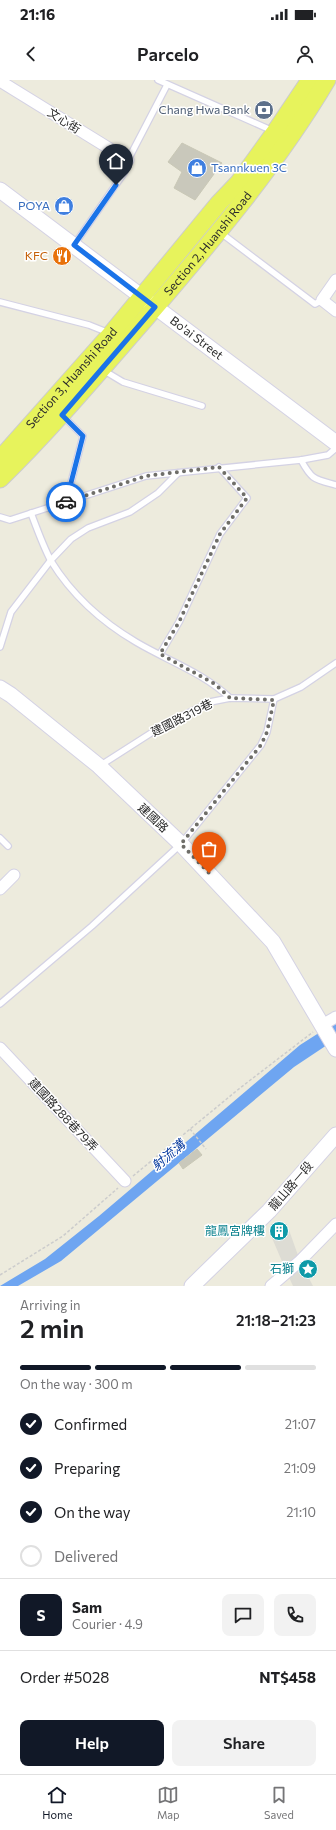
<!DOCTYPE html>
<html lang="en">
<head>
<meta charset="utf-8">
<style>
	:root { --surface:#fff; --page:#f2f2f2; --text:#202124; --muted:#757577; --line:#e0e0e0; --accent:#111827 }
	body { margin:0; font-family:Commissioner,"Noto Sans TC",sans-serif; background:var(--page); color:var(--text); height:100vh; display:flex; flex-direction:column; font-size:15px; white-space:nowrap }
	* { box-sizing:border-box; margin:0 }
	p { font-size:13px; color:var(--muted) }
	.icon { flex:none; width:22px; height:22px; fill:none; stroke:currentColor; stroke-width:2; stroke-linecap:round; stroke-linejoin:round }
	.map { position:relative; height:1206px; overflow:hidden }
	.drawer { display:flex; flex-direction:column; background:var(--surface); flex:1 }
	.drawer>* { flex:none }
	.pin { position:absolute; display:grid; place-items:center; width:34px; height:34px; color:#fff; margin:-41px -17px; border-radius:50% 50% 50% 0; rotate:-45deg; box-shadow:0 0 4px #0007 }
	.pin .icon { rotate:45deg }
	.courier { position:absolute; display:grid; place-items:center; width:40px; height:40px; margin:-20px; border:3px solid #1a73e8; border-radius:50%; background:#fff; color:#222; box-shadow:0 1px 5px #0007 }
	.headline em { font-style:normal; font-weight:600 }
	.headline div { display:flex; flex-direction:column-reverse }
	.headline { display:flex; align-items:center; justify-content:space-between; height:68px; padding:0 20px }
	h1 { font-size:26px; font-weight:600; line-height:30px }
	.bar { display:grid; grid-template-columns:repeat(4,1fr); gap:6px 4px; align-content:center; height:48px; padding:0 20px }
	.bar i { height:5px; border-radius:3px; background:var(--line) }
	.bar .current { background:var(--accent) }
	.bar p { grid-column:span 4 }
	.line { display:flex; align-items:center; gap:10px; padding:0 20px; border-top:1px solid var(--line) }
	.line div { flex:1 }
	.round { display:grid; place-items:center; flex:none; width:42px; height:42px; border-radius:8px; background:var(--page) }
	ol { padding:0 20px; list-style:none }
	li { display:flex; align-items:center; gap:12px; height:44px }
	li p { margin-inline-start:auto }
	li .icon { padding:4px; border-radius:50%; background:var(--accent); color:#fff; stroke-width:4 }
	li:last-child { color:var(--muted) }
	li i { width:22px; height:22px; border:2px solid var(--line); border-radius:50% }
	.primary-button { display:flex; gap:8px; margin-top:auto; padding:8px 20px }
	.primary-button a { flex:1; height:46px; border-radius:8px; background:var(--accent); color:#fff; font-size:16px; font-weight:600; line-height:46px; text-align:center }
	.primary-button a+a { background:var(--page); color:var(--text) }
	.status { display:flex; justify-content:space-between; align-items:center; height:28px; padding:0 20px; background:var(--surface); direction:ltr }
	.status svg { height:11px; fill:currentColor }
	header { display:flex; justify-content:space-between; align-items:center; height:52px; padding:0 20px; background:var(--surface); font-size:18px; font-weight:600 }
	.tabs { display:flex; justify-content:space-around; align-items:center; height:56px; border-top:1px solid var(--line); background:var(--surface); font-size:11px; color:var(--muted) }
	.tabs a { display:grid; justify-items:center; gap:2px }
	.tabs .current { color:var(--accent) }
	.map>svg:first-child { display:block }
	.plaza { fill:#dddcd4 }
	.water { fill:#6ea5f1 }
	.building { fill:#c9c8bb; stroke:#c9c8b6 }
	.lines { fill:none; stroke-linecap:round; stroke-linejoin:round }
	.lane-casing { stroke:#d4d2e4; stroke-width:8 }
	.street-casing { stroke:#d4d2e4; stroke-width:13 }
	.secondary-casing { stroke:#d4d2e4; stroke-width:17 }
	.primary-casing { stroke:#ccc; stroke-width:19 }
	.path { stroke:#ccc; stroke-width:1.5; stroke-dasharray:3 2; stroke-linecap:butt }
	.lane { stroke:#fff; stroke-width:5.5 }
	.street { stroke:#fff; stroke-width:11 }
	.secondary { stroke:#fff; stroke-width:15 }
	.primary { stroke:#e7f35c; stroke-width:17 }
	.done { stroke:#6f6e69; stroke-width:4; stroke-dasharray:0 7.2 }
	.route { stroke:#1a73e8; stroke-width:5 }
	.labels { text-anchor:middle; stroke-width:3; stroke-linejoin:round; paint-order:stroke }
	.service-label { font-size:12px; fill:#4e5e75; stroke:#fff; text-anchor:end }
	.street-label { font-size:12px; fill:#2b2b2b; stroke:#fff }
	.shop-label { font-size:12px; fill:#366cbe; stroke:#fff; text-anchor:start }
	.food-label { font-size:12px; fill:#c56008; stroke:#fff; text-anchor:end }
	.culture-label { font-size:12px; fill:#0d838f; stroke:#fff; text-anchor:end }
	.water-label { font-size:13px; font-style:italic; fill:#0b3d9f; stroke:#fff }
</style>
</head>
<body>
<div class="status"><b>21:16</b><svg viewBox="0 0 49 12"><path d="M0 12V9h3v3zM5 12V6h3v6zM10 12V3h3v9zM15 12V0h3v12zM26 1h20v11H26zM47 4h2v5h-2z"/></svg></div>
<header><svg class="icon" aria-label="back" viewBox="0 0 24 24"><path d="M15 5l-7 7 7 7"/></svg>Parcelo<svg class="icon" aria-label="person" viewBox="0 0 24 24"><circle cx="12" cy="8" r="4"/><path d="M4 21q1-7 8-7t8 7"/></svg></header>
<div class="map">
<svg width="336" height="1206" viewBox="0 0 336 1206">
	<rect width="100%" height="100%" fill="#edebdd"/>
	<path class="plaza" d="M289,1150L300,1181L313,1206H293L287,1193L272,1158Z"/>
	<path class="water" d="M336,942V959L294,987L61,1181L18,1206H0L45,1179L99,1136L300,965Z"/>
	<g class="building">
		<path d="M182,63L222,83L195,120L174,108L182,92L168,82Z"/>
		<path d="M197,1069L202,1075L183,1089L179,1083Z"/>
	</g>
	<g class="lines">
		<defs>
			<g id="lane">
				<path d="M158,0L273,51"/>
				<path d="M221,153L315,224L322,220"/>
				<path d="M74,165L124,93L128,80L167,5"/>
				<path d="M0,222L89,245L109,253"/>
				<path d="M103,290L123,302L202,326"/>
				<path d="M62,335L83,356L66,422"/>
				<path d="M301,380C312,400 314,399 336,405"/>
				<path d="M31,433C37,449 43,466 51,481C72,515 102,542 136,562C168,581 202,592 230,618"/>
				<path d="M0,437L10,440L146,396L301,380L328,375L336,368"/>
				<path d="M0,567L11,532L51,480L71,459L88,448L130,432L158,413L178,393"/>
				<path d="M160,574L179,542L220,454L247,418L219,387"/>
				<path d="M101,685L162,646L210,622L230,618L274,619L301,607L336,583"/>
				<path d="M0,758L8,766"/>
				<path d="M0,924L92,846L181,764L261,665L267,652L274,619"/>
			</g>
			<g id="street">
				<path d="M0,1L128,80"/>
				<path d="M336,200L322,220L336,231"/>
				<path d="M0,809L14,795"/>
				<path d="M322,945L336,937"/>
				<path d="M0,968L125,1101"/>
				<path d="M271,1206L299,1182L336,1144"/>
			</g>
			<g id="secondary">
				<path id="s1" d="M0,110L336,363"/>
				<path d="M0,608L11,615L99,686L181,764L273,862L336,969"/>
				<path d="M192,1206L269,1131L336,1055"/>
			</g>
			<g id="primary">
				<path id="s2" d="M0,379L111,254L219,123L239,102L275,52L310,0"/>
				<path id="s3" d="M0,399C52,348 98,293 146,238C211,162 276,86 327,0"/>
			</g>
		</defs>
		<use href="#lane" class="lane-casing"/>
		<use href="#street" class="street-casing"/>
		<use href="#secondary" class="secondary-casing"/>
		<use href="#primary" class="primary-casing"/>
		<g class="path">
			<path d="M190,1049L206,1069"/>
			<path d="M133,1096L240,1008L313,952"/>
			<path d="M275,1144L280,1154"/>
			<path d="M0,1195L63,1156L118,1108"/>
		</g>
		<use href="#lane" class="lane"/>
		<use href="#street" class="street"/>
		<use href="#secondary" class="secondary"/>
		<use href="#primary" class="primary"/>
	</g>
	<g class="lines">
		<path class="done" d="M66,422L146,396L219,387L247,418L220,454L179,542L160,574L215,604L230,618L274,620L267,652L261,665L181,764L209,793"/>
		<path class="route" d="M66,422L83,356L62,335L155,227L74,165L116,105"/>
	</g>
	<defs>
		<symbol id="bank-disc" viewBox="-11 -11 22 22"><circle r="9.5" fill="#5c6f8a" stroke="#fff"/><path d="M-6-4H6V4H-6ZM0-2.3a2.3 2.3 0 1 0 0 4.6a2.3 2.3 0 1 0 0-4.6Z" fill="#fff"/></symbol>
		<symbol id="shop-disc" viewBox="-11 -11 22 22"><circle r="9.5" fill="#3f7fe0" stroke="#fff"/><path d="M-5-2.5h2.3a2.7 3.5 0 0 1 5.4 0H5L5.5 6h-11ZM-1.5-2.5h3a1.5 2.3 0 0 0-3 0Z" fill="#fff"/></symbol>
		<symbol id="restaurant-disc" viewBox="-11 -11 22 22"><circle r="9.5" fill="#e8710a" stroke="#fff"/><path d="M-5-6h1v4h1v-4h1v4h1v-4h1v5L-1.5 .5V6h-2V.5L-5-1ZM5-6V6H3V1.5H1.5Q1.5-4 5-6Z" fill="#fff"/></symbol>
		<symbol id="building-disc" viewBox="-11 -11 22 22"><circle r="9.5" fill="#0f9aa8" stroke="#fff"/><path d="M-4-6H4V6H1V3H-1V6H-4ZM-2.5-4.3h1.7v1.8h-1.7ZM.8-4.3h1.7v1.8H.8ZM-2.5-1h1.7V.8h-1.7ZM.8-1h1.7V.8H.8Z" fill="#fff"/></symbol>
		<symbol id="sight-disc" viewBox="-11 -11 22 22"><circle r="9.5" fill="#0f9aa8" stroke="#fff"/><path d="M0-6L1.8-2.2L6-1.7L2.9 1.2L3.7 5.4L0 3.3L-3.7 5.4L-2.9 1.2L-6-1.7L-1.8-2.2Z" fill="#fff"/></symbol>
	</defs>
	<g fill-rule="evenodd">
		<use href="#bank-disc" x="253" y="19" width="22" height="22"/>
		<use href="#shop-disc" x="186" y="77" width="22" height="22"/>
		<use href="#shop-disc" x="53" y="115" width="22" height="22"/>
		<use href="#restaurant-disc" x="51" y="165" width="22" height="22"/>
		<use href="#building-disc" x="268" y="1140" width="22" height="22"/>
		<use href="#sight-disc" x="297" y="1178" width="22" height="22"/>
	</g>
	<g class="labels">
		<g class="service-label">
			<text x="250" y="34">Chang Hwa Bank</text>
		</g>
		<g class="street-label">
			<text transform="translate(64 41) rotate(32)" y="4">文心街</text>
			<text dy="4" stroke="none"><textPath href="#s3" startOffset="314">Section 2, Huanshi Road</textPath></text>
			<text dy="4" stroke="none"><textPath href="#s1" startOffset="246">Bo'ai Street</textPath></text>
			<text dy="4" stroke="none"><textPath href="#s2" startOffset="108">Section 3, Huanshi Road</textPath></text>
			<text transform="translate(182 638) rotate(-27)" y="4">建國路319巷</text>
			<text transform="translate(153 738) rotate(43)" y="4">建國路</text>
			<text transform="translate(63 1035) rotate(47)" y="4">建國路288巷79弄</text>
			<text transform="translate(291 1106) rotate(-49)" y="4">龍山路一段</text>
		</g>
		<g class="shop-label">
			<text x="211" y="92">Tsannkuen 3C</text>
			<text x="50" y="130" text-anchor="end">POYA</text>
		</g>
		<g class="food-label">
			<text x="48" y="180">KFC</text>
		</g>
		<g class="culture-label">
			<text x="265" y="1155">龍鳳宮牌樓</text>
			<text x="294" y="1193">石獅</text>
		</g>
		<g class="water-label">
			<text transform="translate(168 1075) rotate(-41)" y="5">射流溝</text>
		</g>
	</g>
</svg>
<div class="pin" style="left:209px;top:793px;background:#ea580c"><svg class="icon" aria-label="bag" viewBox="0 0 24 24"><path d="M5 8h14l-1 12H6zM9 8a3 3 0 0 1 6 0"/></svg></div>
<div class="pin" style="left:116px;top:105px;background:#1f2937"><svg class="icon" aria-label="home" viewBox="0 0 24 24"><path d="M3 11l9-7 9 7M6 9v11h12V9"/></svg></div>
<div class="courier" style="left:66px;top:422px"><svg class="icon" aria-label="car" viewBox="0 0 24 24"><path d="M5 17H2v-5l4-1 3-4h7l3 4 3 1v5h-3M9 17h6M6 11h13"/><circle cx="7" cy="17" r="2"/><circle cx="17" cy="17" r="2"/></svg></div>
</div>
<section class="drawer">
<div class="headline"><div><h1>2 min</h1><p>Arriving in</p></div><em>21:18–21:23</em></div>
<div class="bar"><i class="current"></i><i class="current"></i><i class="current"></i><i></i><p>On the way · 300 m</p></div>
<ol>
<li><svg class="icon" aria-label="check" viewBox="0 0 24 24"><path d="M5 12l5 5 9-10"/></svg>Confirmed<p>21:07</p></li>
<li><svg class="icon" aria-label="check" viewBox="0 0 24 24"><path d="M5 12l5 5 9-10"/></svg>Preparing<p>21:09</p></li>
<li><svg class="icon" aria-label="check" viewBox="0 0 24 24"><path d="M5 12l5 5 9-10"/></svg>On the way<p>21:10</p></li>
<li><i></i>Delivered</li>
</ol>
<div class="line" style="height:72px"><b class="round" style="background:var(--accent);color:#fff">S</b><div><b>Sam</b><p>Courier · 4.9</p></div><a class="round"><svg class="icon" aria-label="chat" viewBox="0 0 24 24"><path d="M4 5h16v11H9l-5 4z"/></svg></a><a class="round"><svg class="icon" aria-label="phone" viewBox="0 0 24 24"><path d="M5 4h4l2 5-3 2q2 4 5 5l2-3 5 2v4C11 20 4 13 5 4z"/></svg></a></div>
<div class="line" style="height:52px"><div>Order #5028</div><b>NT$458</b></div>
<div class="primary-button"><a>Help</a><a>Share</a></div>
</section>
<nav class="tabs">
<a class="current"><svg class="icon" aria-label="home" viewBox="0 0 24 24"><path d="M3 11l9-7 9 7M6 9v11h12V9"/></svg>Home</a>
<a><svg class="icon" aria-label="map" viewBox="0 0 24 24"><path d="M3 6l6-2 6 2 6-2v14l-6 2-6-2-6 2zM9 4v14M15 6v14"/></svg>Map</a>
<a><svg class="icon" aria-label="saved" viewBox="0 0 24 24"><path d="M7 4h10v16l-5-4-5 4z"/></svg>Saved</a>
</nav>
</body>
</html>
